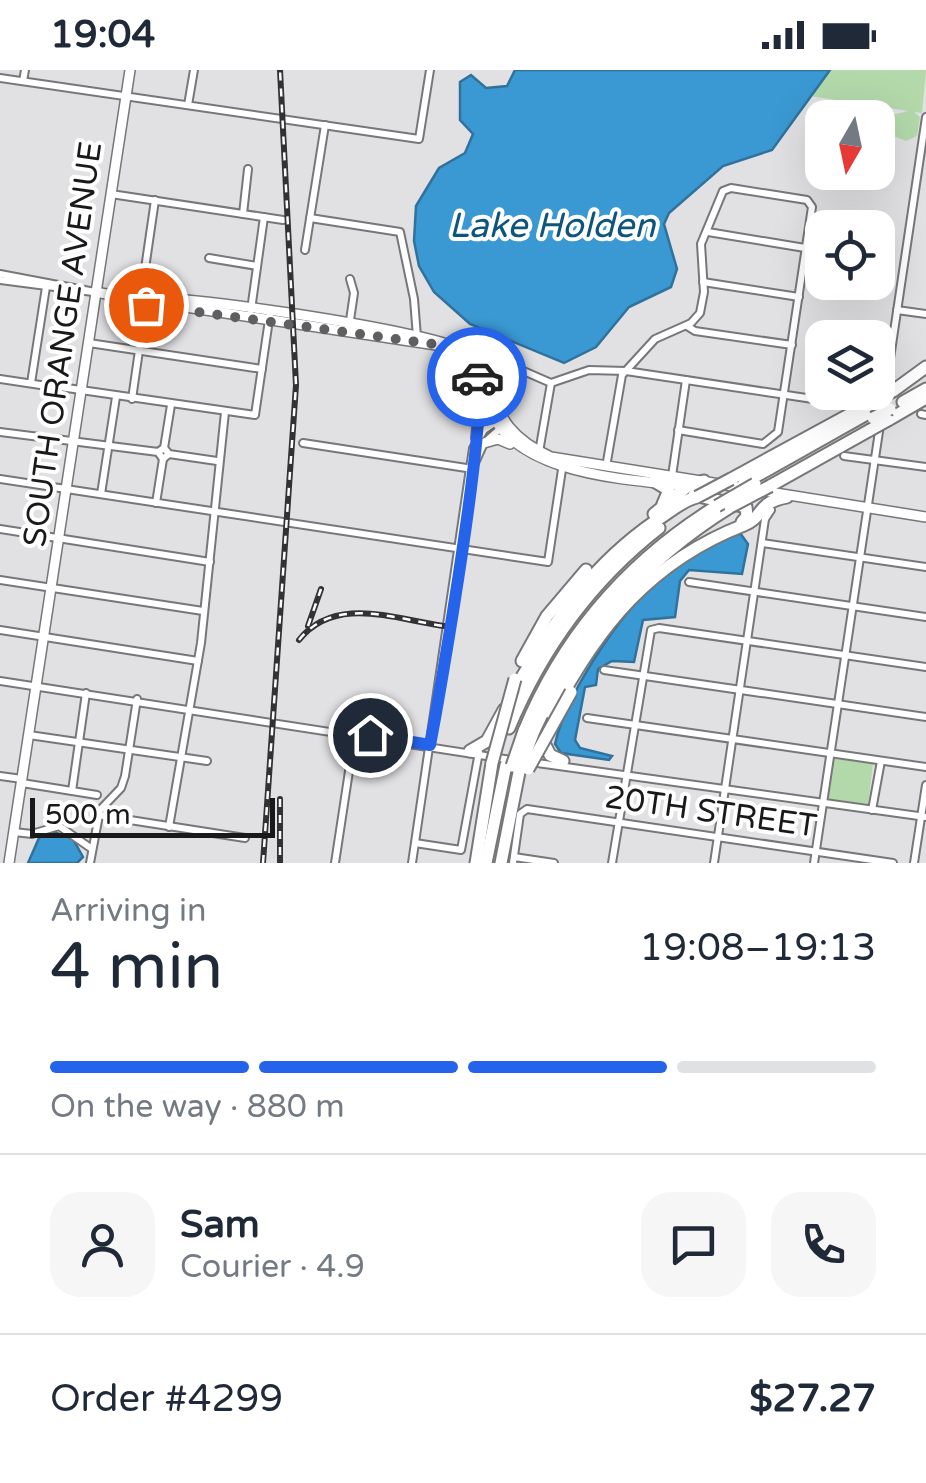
<!DOCTYPE html>
<html lang="en">
<head>
<meta charset="utf-8">
<style>
	:root { --surface:#fff; --page:#f6f6f7; --text:#1f2937; --muted:#747a83; --line:#e0e1e3; --accent:#2563eb }
	body { margin:0; font-family:"Varela Round",sans-serif; background:var(--page); color:var(--text); height:100vh; display:flex; flex-direction:column; font-size:38px; white-space:nowrap }
	* { box-sizing:border-box; margin:0 }
	p { font-size:32px; color:var(--muted) }
	.icon { flex:none; width:55px; height:55px; fill:none; stroke:currentColor; stroke-width:2; stroke-linecap:round; stroke-linejoin:round }
	.map { position:relative; height:793px; overflow:hidden }
	.panel { display:flex; flex-direction:column; background:var(--surface); flex:1 }
	.panel>* { flex:none }
	.needle { width:65px; rotate:189deg }
	.fabs { position:absolute; left:805px; top:30px; display:grid; gap:20px }
	.fabs a { display:grid; place-items:center; width:90px; height:90px; border-radius:20px; background:var(--surface); box-shadow:0 10px 40px #0002; font-size:50px }
	.scale { position:absolute; left:30px; bottom:25px; width:245px; box-sizing:border-box; padding-left:10px; border:5px solid #19191a; border-top:0; font-size:28px; line-height:35px; white-space:nowrap; color:#19191a; -webkit-text-stroke:8px #fff; paint-order:stroke }
	.pin { position:absolute; display:grid; place-items:center; width:85px; height:85px; color:#fff; margin:-42px; border:5px solid #fff; border-radius:50%; box-shadow:0 2px 10px #0007 }
	.courier { position:absolute; display:grid; place-items:center; width:100px; height:100px; margin:-50px; border:8px solid #2563eb; border-radius:50%; background:#fff; color:#222; box-shadow:0 2px 12px #0007 }
	.head em { font-style:normal; font-weight:600 }
	.head div { display:flex; flex-direction:column-reverse }
	.head { display:flex; align-items:center; justify-content:space-between; height:170px; padding:0 50px }
	h1 { font-size:65px; font-weight:600; line-height:75px }
	.bar { display:grid; grid-template-columns:repeat(4,1fr); gap:15px 10px; align-content:center; height:120px; padding:0 50px }
	.bar i { height:12px; border-radius:8px; background:var(--line) }
	.bar .current { background:var(--accent) }
	.bar p { grid-column:span 4 }
	.line { display:flex; align-items:center; gap:25px; padding:0 50px; border-top:2px solid var(--line) }
	.line div { flex:1 }
	.round { display:grid; place-items:center; flex:none; width:105px; height:105px; border-radius:30px; background:var(--page) }
	.status { display:flex; justify-content:space-between; align-items:center; height:70px; padding:0 50px; background:var(--surface); direction:ltr }
	.status svg { height:28px; fill:currentColor }
	.map>svg:first-child { display:block }
	.green { fill:#b3d9ab }
	.water { fill:#3a98d2; stroke:#30729b; stroke-width:2.5 }
	.lines { fill:none; stroke-linecap:round; stroke-linejoin:round }
	.minor-casing { stroke:#77777a; stroke-width:10 }
	.major-casing { stroke:#77777a; stroke-width:12 }
	.highway-casing { stroke:#77777a; stroke-width:15 }
	.minor { stroke:#fff; stroke-width:6 }
	.major { stroke:#fff; stroke-width:9 }
	.highway { stroke:#fff; stroke-width:11 }
	.rail-casing { stroke:#323233; stroke-width:6 }
	.rail { stroke:#fff; stroke-width:2.5; stroke-dasharray:8; stroke-linecap:butt }
	.highway-bridge-casing { stroke:#77777a; stroke-width:15; stroke-linecap:butt }
	.highway-bridge { stroke:#fff; stroke-width:11 }
	.done { stroke:#5f5f61; stroke-width:10; stroke-dasharray:0 18 }
	.route { stroke:#2563eb; stroke-width:12 }
	.labels { text-anchor:middle; stroke-width:8; stroke-linejoin:round; paint-order:stroke }
	.street-label { font-size:32px; fill:#19191a; stroke:#fff }
	.water-label { font-size:35px; font-style:italic; fill:#0e557c; stroke:#fff }
</style>
</head>
<body>
<div class="status"><b>19:04</b><svg viewBox="0 0 49 12"><path d="M0 12V9h3v3zM5 12V6h3v6zM10 12V3h3v9zM15 12V0h3v12zM26 1h20v11H26zM47 4h2v5h-2z"/></svg></div>
<div class="map">
<svg width="926" height="793" viewBox="0 0 926 793">
	<rect width="100%" height="100%" fill="#e1e1e4"/>
	<g class="green">
		<path d="M733,0H926L922,43L914,42L920,47L917,66L906,71L891,65L886,55L892,45L908,41L731,14Z"/>
		<path d="M833,688L873,694L868,734L828,729Z"/>
	</g>
	<g class="water">
		<path d="M515,0H830L772,80L723,96L669,143L664,154L677,199L671,217L629,237L596,277L564,293L470,254L434,222L419,196L414,171L416,136L439,98L465,83L473,64L460,50V12L471,5L486,18L507,16Z"/>
		<path d="M740,463L748,474L742,504L689,500L680,511L675,547L643,550L634,592L612,591L598,599L596,615L585,617L575,670L580,678L612,686L609,690L561,683L555,674C566,621 631,525 677,494C696,482 718,471 740,463Z"/>
		<path d="M51,761L73,769L83,787L77,793H28L39,768Z"/>
	</g>
	<g class="lines">
		<defs>
			<g id="minor">
				<path d="M0,8L419,69L430,0"/>
				<path d="M23,11L25,0"/>
				<path d="M188,35L194,0"/>
				<path d="M111,124L283,150"/>
				<path d="M243,144L248,99"/>
				<path d="M310,148L400,162L414,229L417,267"/>
				<path d="M708,162L805,178"/>
				<path d="M305,180L325,55"/>
				<path d="M209,188L257,196"/>
				<path d="M0,204L95,222"/>
				<path d="M0,210L93,222"/>
				<path d="M703,212L799,227"/>
				<path d="M141,226L155,130"/>
				<path d="M251,240L264,147"/>
				<path d="M897,240L926,244"/>
				<path d="M687,256L695,261L792,275"/>
				<path d="M349,257L354,223L350,209"/>
				<path d="M89,273L262,299"/>
				<path d="M878,298L888,299"/>
				<path d="M474,302L496,289L551,313L589,300L626,301L813,329L830,322"/>
				<path d="M0,309L47,316"/>
				<path d="M31,313L46,217"/>
				<path d="M53,316L255,345L270,243"/>
				<path d="M132,329L146,232"/>
				<path d="M882,342L926,47"/>
				<path d="M921,344L926,345"/>
				<path d="M0,362L158,382L164,378L169,384L163,389L158,382"/>
				<path d="M303,373L473,399"/>
				<path d="M164,378L171,335"/>
				<path d="M539,382L551,313"/>
				<path d="M169,384L217,391"/>
				<path d="M844,386L926,397"/>
				<path d="M475,393L484,373L503,356"/>
				<path d="M606,397L622,305L655,269L691,253L700,243L704,222L701,174L723,121L731,118L807,130L812,137L778,362L763,374L678,360"/>
				<path d="M672,406L686,310"/>
				<path d="M0,409L548,492L563,393"/>
				<path d="M101,424L116,327"/>
				<path d="M156,433L163,389"/>
				<path d="M0,459L210,492"/>
				<path d="M762,473L926,497"/>
				<path d="M0,510L203,541"/>
				<path d="M689,512L926,547"/>
				<path d="M0,560L198,591"/>
				<path d="M604,600L926,647"/>
				<path d="M0,611L512,690"/>
				<path d="M587,648L926,697"/>
				<path d="M29,665L207,691"/>
				<path d="M530,692L926,747"/>
				<path d="M0,706L22,709"/>
				<path d="M22,713L97,725"/>
				<path d="M72,721L86,623"/>
				<path d="M872,740L881,691"/>
				<path d="M98,745L245,768"/>
				<path d="M169,757L201,573L225,342"/>
				<path d="M14,762L32,764L59,756L92,779"/>
				<path d="M415,773L461,780L479,682"/>
				<path d="M514,787L554,793"/>
				<path d="M90,793L100,740L121,718L125,706L137,629"/>
				<path d="M335,793L355,662"/>
				<path d="M412,793L473,378L484,360L500,349"/>
				<path d="M513,793L520,744L527,739L893,793"/>
				<path d="M612,793L651,560L659,558L926,597"/>
				<path d="M714,793L765,449L771,440"/>
				<path d="M814,793L880,355"/>
				<path d="M914,793L926,715"/>
			</g>
			<g id="major">
				<path d="M95,222L135,229"/>
				<path d="M133,228C165,221 434,262 459,279C505,311 479,355 551,387L926,447"/>
				<path d="M179,236L436,275"/>
				<path d="M486,332C513,412 643,409 715,419"/>
				<path d="M476,368L481,316"/>
				<path d="M484,373L498,369L510,374"/>
				<path d="M9,793L130,0"/>
			</g>
			<g id="highway">
				<path d="M893,321L926,297"/>
				<path d="M903,332L926,319"/>
				<path d="M888,350L926,328"/>
				<path d="M731,409L876,330"/>
				<path d="M654,411L669,420L663,434"/>
				<path d="M744,413L874,340"/>
				<path d="M770,416L870,360"/>
				<path d="M694,425L746,437L747,446L742,452"/>
				<path d="M654,444L689,415L704,411"/>
				<path d="M522,591L547,546L586,500"/>
				<path d="M515,619C554,551 591,495 657,450C670,442 683,430 697,427"/>
				<path d="M552,644C598,556 651,491 744,455C765,447 755,433 787,427"/>
				<path d="M509,658C542,579 591,511 659,458"/>
				<path d="M524,661C564,564 628,491 717,436"/>
				<path d="M534,661C577,566 641,492 730,437"/>
				<path d="M545,675L550,685L563,691"/>
				<path d="M470,681L487,671L504,640"/>
				<path d="M476,793L492,693"/>
				<path d="M486,793L506,695"/>
				<path d="M501,793L520,697"/>
			</g>
		</defs>
		<use href="#minor" class="minor-casing"/>
		<use href="#major" class="major-casing"/>
		<use href="#highway" class="highway-casing"/>
		<use href="#minor" class="minor"/>
		<use href="#major" class="major"/>
		<use href="#highway" class="highway"/>
		<defs>
			<g id="rail">
				<path d="M308,556L321,519"/>
				<path d="M299,570C335,525 394,549 444,556"/>
				<path d="M280,729V793"/>
				<path d="M263,793L296,315L280,0"/>
			</g>
		</defs>
		<use href="#rail" class="rail-casing"/>
		<use href="#rail" class="rail"/>
		<defs>
			<g id="highway-bridge">
				<path d="M876,330L893,321"/>
				<path d="M873,348L890,339"/>
				<path d="M870,360L888,350"/>
				<path d="M697,427L731,409"/>
				<path d="M717,436L755,414"/>
				<path d="M730,437L770,416"/>
				<path d="M492,693L515,609"/>
				<path d="M512,696L524,661"/>
				<path d="M520,697L534,661"/>
				<path d="M528,699L571,622"/>
			</g>
		</defs>
		<use href="#highway-bridge" class="highway-bridge-casing"/>
		<use href="#highway-bridge" class="highway-bridge"/>
	</g>
	<g class="lines">
		<path class="done" d="M146,235L440,275L463,290L477,307"/>
		<path class="route" d="M370,665L430,675C440,624 490,335 477,307"/>
	</g>
	<g class="labels">
		<g class="street-label">
			<text transform="translate(62 274) rotate(-82)" y="11">SOUTH ORANGE AVENUE</text>
			<text transform="translate(711 741) rotate(8)" y="11">20TH STREET</text>
		</g>
		<g class="water-label">
			<text x="552" y="167">Lake Holden</text>
		</g>
	</g>
</svg>
<div class="fabs">
<a><svg class="needle" viewBox="-14 -14 28 28"><path d="M0-13l5 13h-10z" fill="#e53935"/><path d="M0 13l5-13h-10z" fill="#747a83"/></svg></a>
<a><svg class="icon" aria-label="locate" viewBox="0 0 24 24"><circle cx="12" cy="12" r="6"/><path d="M12 2v4M12 18v4M2 12h4M18 12h4"/></svg></a>
<a><svg class="icon" aria-label="layers" viewBox="0 0 24 24"><path d="M12 4l9 5-9 5-9-5zM3 14l9 5 9-5"/></svg></a>
</div>
<div class="scale">500 m</div>
<div class="pin" style="left:146px;top:235px;background:#ea580c"><svg class="icon" aria-label="bag" viewBox="0 0 24 24"><path d="M5 8h14l-1 12H6zM9 8a3 3 0 0 1 6 0"/></svg></div>
<div class="pin" style="left:370px;top:665px;background:#1f2937"><svg class="icon" aria-label="home" viewBox="0 0 24 24"><path d="M3 11l9-7 9 7M6 9v11h12V9"/></svg></div>
<div class="courier" style="left:477px;top:307px"><svg class="icon" aria-label="car" viewBox="0 0 24 24"><path d="M5 17H2v-5l4-1 3-4h7l3 4 3 1v5h-3M9 17h6M6 11h13"/><circle cx="7" cy="17" r="2"/><circle cx="17" cy="17" r="2"/></svg></div>
</div>
<section class="panel">
<div class="head"><div><h1>4 min</h1><p>Arriving in</p></div><em>19:08–19:13</em></div>
<div class="bar"><i class="current"></i><i class="current"></i><i class="current"></i><i></i><p>On the way · 880 m</p></div>
<div class="line" style="height:180px"><a class="round"><svg class="icon" aria-label="person" viewBox="0 0 24 24"><circle cx="12" cy="8" r="4"/><path d="M4 21q1-7 8-7t8 7"/></svg></a><div><b>Sam</b><p>Courier · 4.9</p></div><a class="round"><svg class="icon" aria-label="chat" viewBox="0 0 24 24"><path d="M4 5h16v11H9l-5 4z"/></svg></a><a class="round"><svg class="icon" aria-label="phone" viewBox="0 0 24 24"><path d="M5 4h4l2 5-3 2q2 4 5 5l2-3 5 2v4C11 20 4 13 5 4z"/></svg></a></div>
<div class="line" style="height:130px"><div>Order #4299</div><b>$27.27</b></div>
</section>
</body>
</html>
